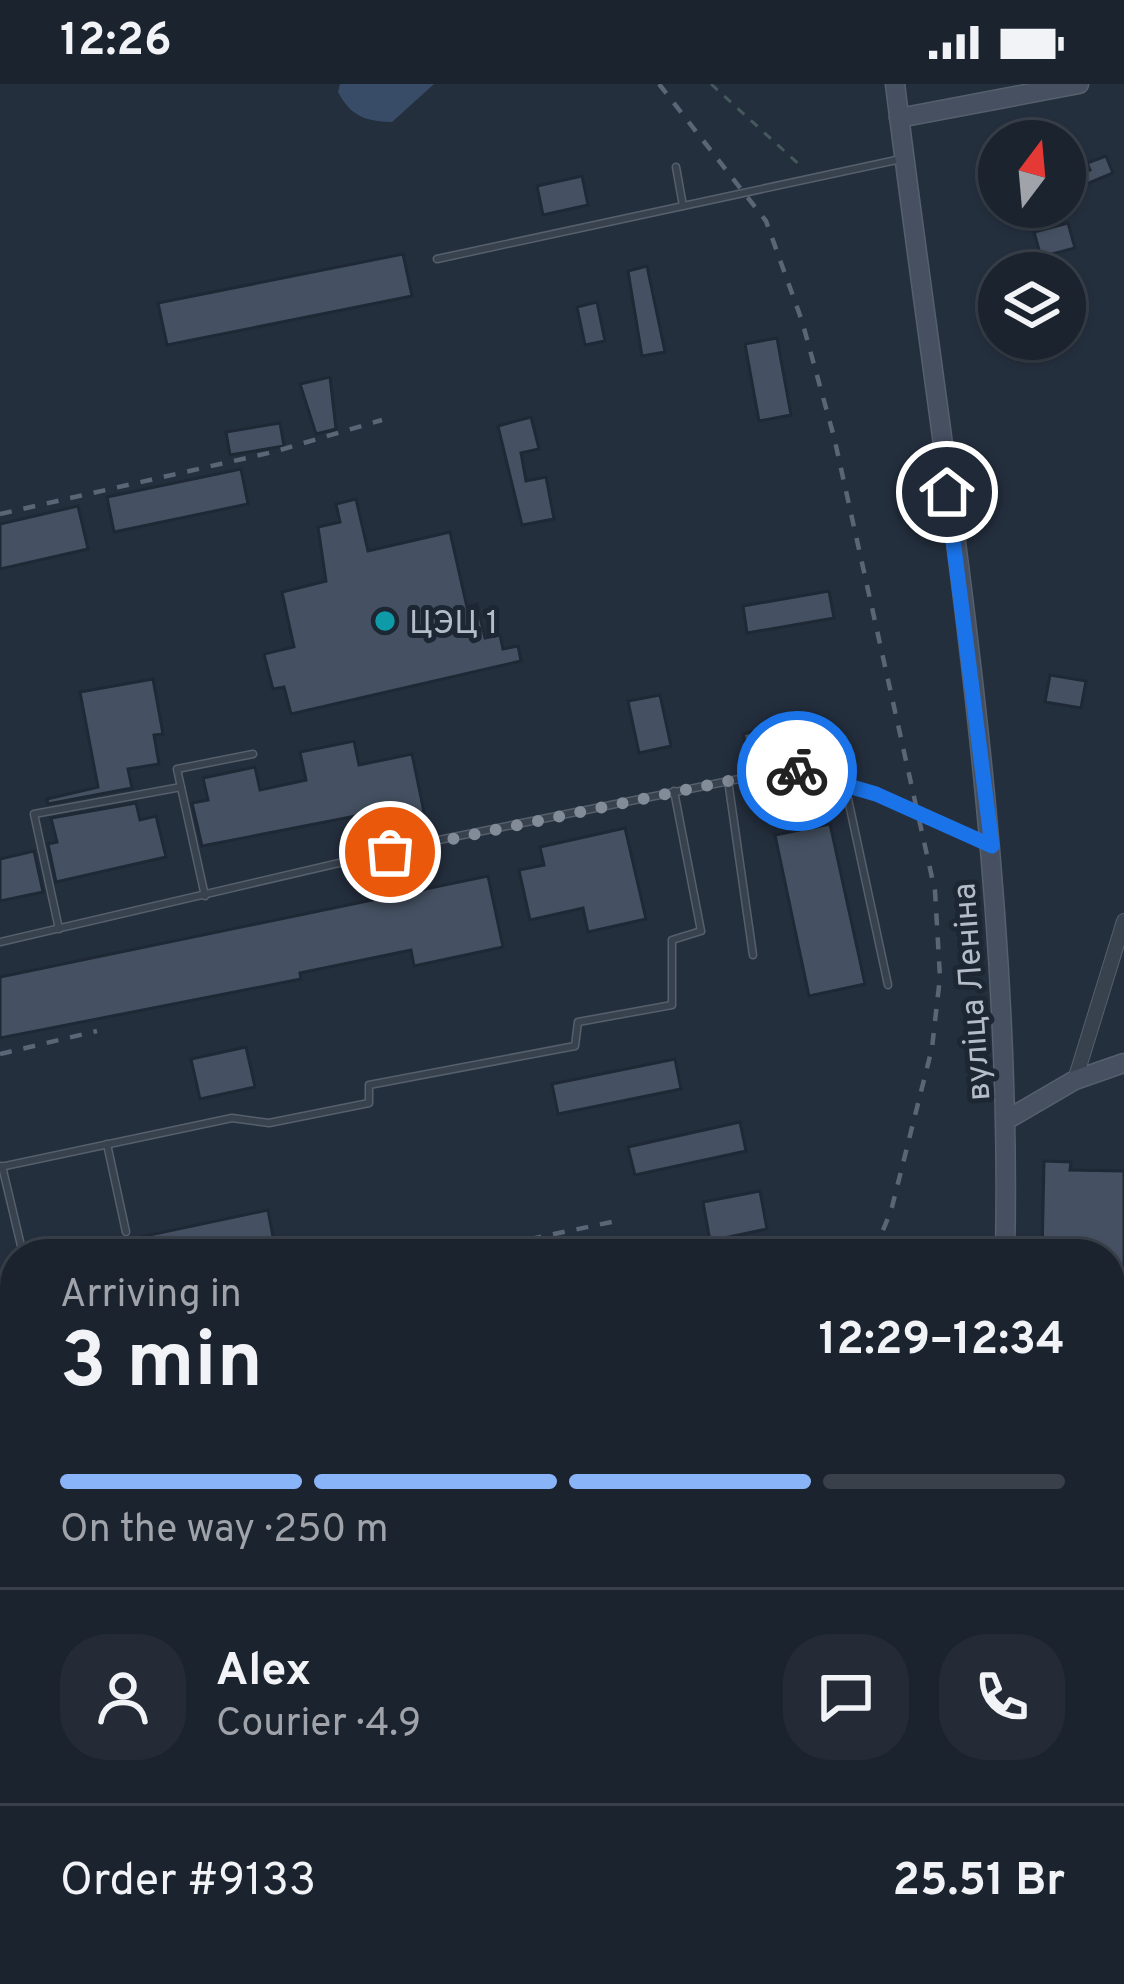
<!DOCTYPE html>
<html lang="en">
<head>
<meta charset="utf-8">
<style>
	:root { --surface:#1b232e; --page:#242b36; --text:#f1f3f6; --muted:#a0a4aa; --line:#39404a; --accent:#8ab4f8 }
	body { margin:0; font-family:Overpass,sans-serif; background:var(--page); color:var(--text); height:100vh; display:flex; flex-direction:column; font-size:45px; white-space:nowrap }
	* { box-sizing:border-box; margin:0 }
	p { font-size:39px; color:var(--muted) }
	.icon { flex:none; width:66px; height:66px; fill:none; stroke:currentColor; stroke-width:2; stroke-linecap:round; stroke-linejoin:round }
	.map { position:relative; flex:1; overflow:hidden }
	.sheet { position:absolute; left:0px; top:1155px; width:1125px; height:747px; display:flex; flex-direction:column; background:var(--surface); border-radius:48px 48px 0 0; box-shadow:0 3px 9px #0004,0 0 0 3px var(--line) }
	.sheet>* { flex:none }
	.needle { width:78px; rotate:16deg }
	.tools { position:absolute; left:978px; top:36px; display:grid; gap:24px }
	.tools a { display:grid; place-items:center; width:108px; height:108px; border-radius:50%; background:var(--surface); box-shadow:0 3px 9px #0004,0 0 0 3px var(--line); font-size:60px }
	.pin { position:absolute; display:grid; place-items:center; width:102px; height:102px; color:#fff; margin:-51px; border:6px solid #fff; border-radius:50%; box-shadow:0 3px 12px #0007 }
	.courier { position:absolute; display:grid; place-items:center; width:120px; height:120px; margin:-60px; border:9px solid #1a73e8; border-radius:50%; background:#fff; color:#222; box-shadow:0 3px 15px #0007 }
	.summary em { font-style:normal; font-weight:700 }
	.summary div { display:flex; flex-direction:column-reverse }
	.summary { display:flex; align-items:center; justify-content:space-between; height:204px; padding:0 60px }
	h1 { font-size:78px; font-weight:700; line-height:90px }
	.bar { display:grid; grid-template-columns:repeat(4,1fr); gap:18px 12px; align-content:center; height:144px; padding:0 60px }
	.bar i { height:15px; border-radius:9px; background:var(--line) }
	.bar .selected { background:var(--accent) }
	.bar p { grid-column:span 4 }
	.line { display:flex; align-items:center; gap:30px; padding:0 60px; border-top:3px solid var(--line) }
	.line div { flex:1 }
	.round { display:grid; place-items:center; flex:none; width:126px; height:126px; border-radius:48px; background:var(--page) }
	.status { display:flex; justify-content:space-between; align-items:center; height:84px; padding:0 60px; background:var(--surface); direction:ltr }
	.status svg { height:33px; fill:currentColor }
	.map>svg:first-child { display:block }
	.water { fill:#394c67 }
	.building { fill:#455162; stroke:#1f2835; stroke-width:3 }
	.lines { fill:none; stroke-linecap:round; stroke-linejoin:round }
	.lane-casing { stroke:#565f6c; stroke-width:9 }
	.street-casing { stroke:#565f6c; stroke-width:16 }
	.secondary-casing { stroke:#565f6c; stroke-width:21 }
	.path { stroke:#44595c; stroke-width:3; stroke-dasharray:9 9; stroke-linecap:butt }
	.lane { stroke:#38414e; stroke-width:6 }
	.street { stroke:#38414e; stroke-width:14 }
	.secondary { stroke:#465061; stroke-width:18 }
	.rail { stroke:#5a6575; stroke-width:4.5; stroke-dasharray:12 12; stroke-linecap:butt }
	.done { stroke:#828b98; stroke-width:12; stroke-dasharray:0 21.6 }
	.route { stroke:#1a73e8; stroke-width:15 }
	.culture-dot { fill:#0f9aa8; stroke:#1d2633; stroke-width:4.5 }
	.labels { text-anchor:middle; stroke-width:10; stroke-linejoin:round; paint-order:stroke }
	.poi-label { font-size:33px; fill:#b4bcc9; stroke:#1d2633; text-anchor:start }
	.street-label { font-size:33px; fill:#b4bcc9; stroke:#1d2633 }
</style>
</head>
<body>
<div class="status"><b>12:26</b><svg viewBox="0 0 49 12"><path d="M0 12V9h3v3zM5 12V6h3v6zM10 12V3h3v9zM15 12V0h3v12zM26 1h20v11H26zM47 4h2v5h-2z"/></svg></div>
<div class="map">
<svg width="1124" height="1900" viewBox="0 0 1124 1900">
	<rect width="100%" height="100%" fill="#242f3e"/>
	<path class="water" d="M340,0H434L392,38C364,37 351,32 338,8Z"/>
	<g class="building">
		<path d="M1106,72L1113,89L1065,109V93L1090,86L1087,79Z"/>
		<path d="M582,92L588,121L543,131L537,102Z"/>
		<path d="M1068,139L1075,164L1041,173L1034,148Z"/>
		<path d="M403,170L412,212L167,261L158,219Z"/>
		<path d="M647,182L665,268L642,272L628,187Z"/>
		<path d="M597,218L605,257L585,261L577,223Z"/>
		<path d="M777,254L791,331L759,337L745,260Z"/>
		<path d="M330,293L336,345L316,350L300,300Z"/>
		<path d="M531,333L539,365L521,369L526,397L546,393L554,435L522,441L498,342Z"/>
		<path d="M280,339L284,362L230,371L226,348Z"/>
		<path d="M241,385L248,420L114,448L107,413Z"/>
		<path d="M356,415L368,467L450,448L467,523L477,520L485,554L500,551L503,565L518,562L521,577L291,630L284,603L273,605L264,570L294,563L282,508L326,497L318,443L340,438L336,420Z"/>
		<path d="M78,422L88,465L0,485V440Z"/>
		<path d="M829,507L834,534L747,549L743,522Z"/>
		<path d="M1050,591L1086,597L1081,624L1045,618Z"/>
		<path d="M153,595L163,650L154,651L159,680L128,685L132,704L48,720L47,715L98,703L80,608Z"/>
		<path d="M660,611L671,662L639,669L628,617Z"/>
		<path d="M778,641L785,667L750,676L743,650Z"/>
		<path d="M354,657L359,681L412,670L424,728L368,740L366,730L202,762L192,719L208,716L203,694L255,683L260,706L306,696L300,668Z"/>
		<path d="M136,719L140,736L156,732L166,773L56,798L48,760L57,758L51,734Z"/>
		<path d="M813,726L816,743L830,740L865,900L809,912L775,751L799,746L795,730Z"/>
		<path d="M625,744L646,835L588,848L583,824L530,836L519,786L544,781L540,763Z"/>
		<path d="M34,767L43,808L0,817V775Z"/>
		<path d="M488,792L503,863L414,882L411,866L300,889L301,895L0,954V893Z"/>
		<path d="M246,963L255,1003L200,1015L191,975Z"/>
		<path d="M675,975L681,1005L558,1030L552,1000Z"/>
		<path d="M740,1038L746,1067L635,1091L628,1063Z"/>
		<path d="M1044,1077L1071,1078L1070,1086L1124,1087V1318H1110V1170H1042Z"/>
		<path d="M760,1107L767,1145L710,1157L703,1118Z"/>
		<path d="M268,1126L274,1158L217,1170H119L126,1156Z"/>
		<path d="M15,1357V1433L0,1436V1360Z"/>
		<path d="M15,1484V1654L0,1658V1487Z"/>
		<path d="M1119,1644L1124,1843L1110,1844V1645Z"/>
		<path d="M15,1814V1879L0,1883V1817Z"/>
	</g>
	<g class="lines">
		<defs>
			<g id="lane">
				<path d="M676,83L683,122"/>
				<path d="M437,175L901,75"/>
				<path d="M728,696L753,871"/>
				<path d="M845,701L888,901"/>
				<path d="M205,812L177,685L253,670"/>
				<path d="M59,845L34,730L181,703"/>
				<path d="M0,858L429,758L788,685L876,710L983,758"/>
				<path d="M107,1060L126,1148"/>
				<path d="M2,1082L23,1170"/>
				<path d="M0,1083L232,1034L269,1039L369,1019V1001L575,962L578,938L672,921V856L701,847L674,707"/>
				<path d="M1110,1354H1124"/>
				<path d="M0,1718L15,1712"/>
				<path d="M196,1887L198,1900"/>
				<path d="M1064,1887L1075,1900"/>
				<path d="M0,1891L15,1886"/>
				<path d="M78,1900L189,1887"/>
			</g>
			<path id="street" d="M1075,996L1124,837"/>
			<g id="secondary">
				<path d="M895,0C943,388 1014,778 1005,1170"/>
				<path d="M899,34L1079,0"/>
				<path d="M1008,1035L1075,996L1124,979"/>
				<path d="M988,1900V1887"/>
			</g>
		</defs>
		<use href="#lane" class="lane-casing"/>
		<use href="#street" class="street-casing"/>
		<use href="#secondary" class="secondary-casing"/>
		<path class="path" d="M711,0L803,84"/>
		<use href="#lane" class="lane"/>
		<use href="#street" class="street"/>
		<use href="#secondary" class="secondary"/>
		<g class="rail">
			<path d="M659,0L766,137L802,237L834,353L935,807L940,893L932,964L891,1127L873,1170"/>
			<path d="M0,430L273,368L382,336"/>
			<path d="M0,970L97,947"/>
			<path d="M459,1170L621,1136"/>
			<path d="M0,1246L15,1243"/>
			<path d="M0,1265L15,1262"/>
			<path d="M0,1452L15,1449"/>
			<path d="M0,1765L15,1759"/>
			<path d="M1037,1887L1050,1900"/>
		</g>
	</g>
	<g class="lines">
		<path class="done" d="M390,768L771,688L797,687"/>
		<path class="route" d="M797,687L876,710L992,762L947,408"/>
	</g>
	<circle class="culture-dot" cx="385" cy="537" r="12"/>
	<g class="labels">
		<g class="poi-label">
			<text x="409" y="549">ЦЭЦ 1</text>
		</g>
		<g class="street-label">
			<text transform="translate(970 908) rotate(-94)" y="12">вуліца Леніна</text>
		</g>
	</g>
</svg>
<div class="tools">
<a><svg class="needle" viewBox="-14 -14 28 28"><path d="M0-13l5 13h-10z" fill="#e53935"/><path d="M0 13l5-13h-10z" fill="#a0a4aa"/></svg></a>
<a><svg class="icon" aria-label="layers" viewBox="0 0 24 24"><path d="M12 4l9 5-9 5-9-5zM3 14l9 5 9-5"/></svg></a>
</div>
<div class="pin" style="left:390px;top:768px;background:#ea580c"><svg class="icon" aria-label="bag" viewBox="0 0 24 24"><path d="M5 8h14l-1 12H6zM9 8a3 3 0 0 1 6 0"/></svg></div>
<div class="pin" style="left:947px;top:408px;background:#1f2937"><svg class="icon" aria-label="home" viewBox="0 0 24 24"><path d="M3 11l9-7 9 7M6 9v11h12V9"/></svg></div>
<div class="courier" style="left:797px;top:687px"><svg class="icon" aria-label="bike" viewBox="0 0 24 24"><circle cx="6" cy="16" r="4"/><circle cx="18" cy="16" r="4"/><path d="M6 16l4-8h5l3 8M10 8l3 8H6M13 5h3"/></svg></div>
<section class="sheet">
<div class="summary"><div><h1>3 min</h1><p>Arriving in</p></div><em>12:29–12:34</em></div>
<div class="bar"><i class="selected"></i><i class="selected"></i><i class="selected"></i><i></i><p>On the way · 250 m</p></div>
<div class="line" style="height:216px"><a class="round"><svg class="icon" aria-label="person" viewBox="0 0 24 24"><circle cx="12" cy="8" r="4"/><path d="M4 21q1-7 8-7t8 7"/></svg></a><div><b>Alex</b><p>Courier · 4.9</p></div><a class="round"><svg class="icon" aria-label="chat" viewBox="0 0 24 24"><path d="M4 5h16v11H9l-5 4z"/></svg></a><a class="round"><svg class="icon" aria-label="phone" viewBox="0 0 24 24"><path d="M5 4h4l2 5-3 2q2 4 5 5l2-3 5 2v4C11 20 4 13 5 4z"/></svg></a></div>
<div class="line" style="height:156px"><div>Order #9133</div><b>25.51 Br</b></div>
</section>
</div>
</body>
</html>
